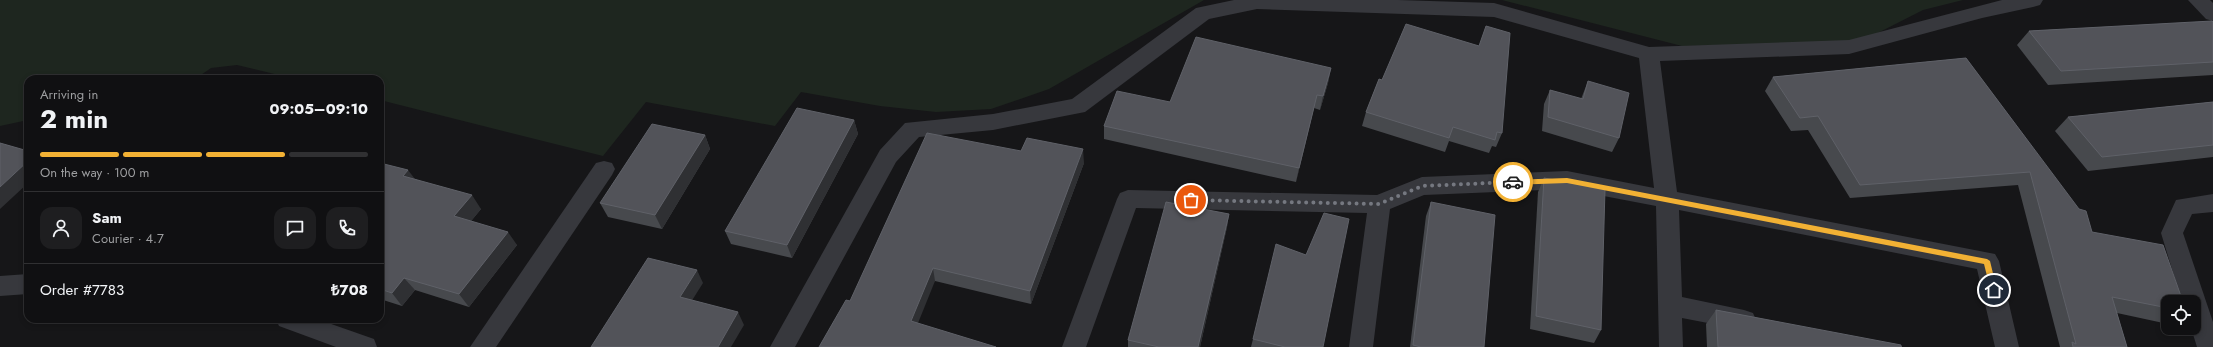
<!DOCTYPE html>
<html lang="en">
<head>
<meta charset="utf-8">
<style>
	:root { --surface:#101012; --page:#1e1e20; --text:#f1f3f6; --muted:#9c9d9f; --line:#303032; --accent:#f2b134 }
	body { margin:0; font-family:Jost,sans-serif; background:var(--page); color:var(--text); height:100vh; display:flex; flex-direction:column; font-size:15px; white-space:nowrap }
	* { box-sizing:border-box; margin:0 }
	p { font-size:13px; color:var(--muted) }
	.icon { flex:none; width:22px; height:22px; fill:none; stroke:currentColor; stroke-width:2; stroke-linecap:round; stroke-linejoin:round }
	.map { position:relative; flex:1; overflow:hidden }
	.sheet { position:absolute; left:24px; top:75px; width:360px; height:248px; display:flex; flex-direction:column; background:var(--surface); border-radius:12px; box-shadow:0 2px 6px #0003,0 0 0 1px var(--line) }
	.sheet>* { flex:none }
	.controls { position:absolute; left:2161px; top:295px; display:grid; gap:8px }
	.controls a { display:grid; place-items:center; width:40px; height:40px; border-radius:8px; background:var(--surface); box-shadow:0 2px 6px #0003,0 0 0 1px var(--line); font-size:20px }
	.pin { position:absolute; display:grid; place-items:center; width:34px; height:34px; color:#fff; margin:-17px; border:2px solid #fff; border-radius:50%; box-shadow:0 1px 4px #0007 }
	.courier { position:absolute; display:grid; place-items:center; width:40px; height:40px; margin:-20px; border:3px solid #f2b134; border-radius:50%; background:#fff; color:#222; box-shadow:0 1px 5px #0007 }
	.summary em { font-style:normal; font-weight:700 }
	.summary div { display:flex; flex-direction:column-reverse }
	.summary { display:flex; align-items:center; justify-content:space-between; height:68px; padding:0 16px }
	h1 { font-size:26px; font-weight:700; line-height:30px }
	.bar { display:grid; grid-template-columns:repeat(4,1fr); gap:6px 4px; align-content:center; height:48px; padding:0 16px }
	.bar i { height:5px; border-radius:3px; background:var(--line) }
	.bar .selected { background:var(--accent) }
	.bar p { grid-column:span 4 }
	.line { display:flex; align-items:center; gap:10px; padding:0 16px; border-top:1px solid var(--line) }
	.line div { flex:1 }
	.round { display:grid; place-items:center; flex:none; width:42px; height:42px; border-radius:12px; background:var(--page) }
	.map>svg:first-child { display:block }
	.green { fill:#1e261f }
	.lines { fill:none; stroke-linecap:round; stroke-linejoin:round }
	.minor { fill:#37383d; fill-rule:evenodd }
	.wall { fill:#47494d }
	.shaded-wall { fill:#2f3033 }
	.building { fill:#525359; stroke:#5f6168 }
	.route { fill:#f2b134 }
	.done { stroke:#757880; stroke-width:4; stroke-dasharray:0 7.2 }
</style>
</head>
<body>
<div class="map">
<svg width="2213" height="347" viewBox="0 0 2213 347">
	<rect width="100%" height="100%" fill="#161618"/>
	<g class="green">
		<path d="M0,0H1204L1049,89L991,109L936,112L880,106L801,92L775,126L646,102L603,156L380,100V79H295L237,65L211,68L195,79H28V120L0,126Z"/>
		<path d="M1502,0H1963L1923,10L1858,43L1682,46Z"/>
	</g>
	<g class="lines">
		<g class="minor">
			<path d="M1234,0H1398L1494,3L1649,47L1849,40L2002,0H2043L2040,5L2033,7L1982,18L1849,54L1660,61L1677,192L1995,254L1999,261L2019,347H1995L1977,269L1679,210L1682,297L1744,310L1753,313L1756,320L1753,327L1744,330L1682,318L1683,347H1659L1656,206L1567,189L1424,195L1390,209L1373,347H1349L1367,213L1136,208L1086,347H1062L1117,199L1120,193L1128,190L1377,195L1422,177L1567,171L1654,188L1639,58L1494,17L1257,9L1209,19L1085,112L993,130L919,137L896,162L795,347H770L880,150L905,123L993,114L1072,99L1196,8Z"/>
			<path d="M2188,0H2210L2213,3V21L2206,19Z"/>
			<path d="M604,161L612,163L615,169L612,175L496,347H470L596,163Z"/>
			<path d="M2213,194V212L2192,214L2183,233L2213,322V347H2197L2191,328H2194V302H2182L2161,233L2176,200Z"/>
			<path d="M28,274V294L0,296V276Z"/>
			<path d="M276,319H317L374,339L377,347H336L279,326Z"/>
		</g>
	</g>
	<g class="wall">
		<path d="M2213,22V75L2048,85L2017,45L2029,31Z"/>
		<path d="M1966,58L2092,232L2168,308V324L2117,313L2127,347H2060L2018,185L1850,198L1808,130L1791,131L1765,91L1773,77Z"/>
		<path d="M1331,68L1328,83L1320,110L1314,108L1296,182L1104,139V126Z"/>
		<path d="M1379,79L1502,133L1496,147L1492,146L1489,153L1449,141L1445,152L1362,126L1366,112Z"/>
		<path d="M1588,81L1619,138L1612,152L1542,131L1544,104L1550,90L1581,99Z"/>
		<path d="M2213,102V157L2088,171L2055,131L2068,117Z"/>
		<path d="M854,120L858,134L792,258L731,244L725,231Z"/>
		<path d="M705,135L710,149L662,229L608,217L600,203Z"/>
		<path d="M380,163L481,209L471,221L517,245L469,307L415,290L402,306L380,299Z"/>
		<path d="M1084,163L1031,304L935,281L819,347L850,301Z"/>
		<path d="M1544,178L1601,330L1594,343L1530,329L1538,192Z"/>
		<path d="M1431,202L1484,347H1410L1426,216Z"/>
		<path d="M1229,214L1227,227L1200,347H1128V340Z"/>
		<path d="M1716,310L1901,347H1902H1707L1706,324Z"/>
		<path d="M1253,339L1323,347H1251Z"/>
	</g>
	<g class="shaded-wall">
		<path d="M1331,68L1328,83L1320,110L1323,96Z"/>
		<path d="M1317,95L1314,108L1296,182L1299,168Z"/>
		<path d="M854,120L858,134L792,258L787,245Z"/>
		<path d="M705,135L710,149L662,229L655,215Z"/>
		<path d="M1083,149L1084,163L1031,304L1030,291Z"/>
		<path d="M28,161V183L0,209V187Z"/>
		<path d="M408,170L418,183L403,176Z"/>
		<path d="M472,195L481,209L464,230L454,216Z"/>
		<path d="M1229,214L1227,227L1200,347H1198Z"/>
		<path d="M508,232L517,245L469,307L459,294Z"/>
		<path d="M933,268L935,281L914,333L911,321Z"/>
		<path d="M697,270L703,283L686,310L680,297Z"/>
		<path d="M404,278L415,290L402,306L392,293Z"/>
		<path d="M738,312L744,325L731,347H718Z"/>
	</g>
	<g class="building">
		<path d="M2212,21L2213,22V62L2061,71L2029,31Z"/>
		<path d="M1406,24L1479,46L1486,26L1510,33L1502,133L1497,132L1495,140L1453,127L1449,138L1366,112L1379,79L1382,80Z"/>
		<path d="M1196,37L1331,68L1323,96L1317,95L1299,168L1104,126L1117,91L1170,102Z"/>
		<path d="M1966,58L2079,209L2086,211L2092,232L2163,245L2183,302H2168V308L2112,297L2127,347H2073L2072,342L2076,344L2030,172L1860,185L1818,116L1800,118L1773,77Z"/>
		<path d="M1588,81L1629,93L1619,138L1548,117L1550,90L1583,99Z"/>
		<path d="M2213,102V145L2102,157L2068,117Z"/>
		<path d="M797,108L854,120L787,245L725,231Z"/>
		<path d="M652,124L705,135L655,215L600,203Z"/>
		<path d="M927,133L1021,151L1027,138L1083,149L1030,291L933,268L911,321L996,347H819L846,300L850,301Z"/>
		<path d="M0,143L28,151V161L0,187Z"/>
		<path d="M380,163L408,170L403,176L472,195L454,216L508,232L459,294L404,278L392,293L380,289V243L382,240H380Z"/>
		<path d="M1544,178L1605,189L1601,330L1536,316Z"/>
		<path d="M1166,202L1229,214L1198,347H1159L1128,340Z"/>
		<path d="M1431,202L1495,215L1484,347H1421L1413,345Z"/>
		<path d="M1324,213L1349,219L1323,347H1285L1253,339L1276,244L1306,255Z"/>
		<path d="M648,258L697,270L680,297L738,312L718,347H591Z"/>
		<path d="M1716,310L1901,345V347H1902H1718Z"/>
	</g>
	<path class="route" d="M1567,178L1987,259L1990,261L1997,290L1994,293L1991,292L1984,264L1567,183L1513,185L1510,182L1513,180Z"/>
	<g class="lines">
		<path class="done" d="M1191,200L1379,204L1422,186L1513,182"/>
	</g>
</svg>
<div class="controls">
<a><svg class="icon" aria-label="locate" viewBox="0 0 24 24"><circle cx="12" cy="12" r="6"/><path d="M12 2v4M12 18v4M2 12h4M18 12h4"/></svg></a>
</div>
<div class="pin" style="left:1191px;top:200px;background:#ea580c"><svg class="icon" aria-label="bag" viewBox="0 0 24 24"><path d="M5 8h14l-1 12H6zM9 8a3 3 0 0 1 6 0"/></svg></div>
<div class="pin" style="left:1994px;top:290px;background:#1f2937"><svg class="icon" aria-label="home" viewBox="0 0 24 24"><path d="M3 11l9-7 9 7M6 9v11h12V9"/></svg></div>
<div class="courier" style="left:1513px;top:182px"><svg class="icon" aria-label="car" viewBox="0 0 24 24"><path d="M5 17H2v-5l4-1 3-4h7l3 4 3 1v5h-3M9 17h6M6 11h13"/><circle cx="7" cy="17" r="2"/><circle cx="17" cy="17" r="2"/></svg></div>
<section class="sheet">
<div class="summary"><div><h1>2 min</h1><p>Arriving in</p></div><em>09:05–09:10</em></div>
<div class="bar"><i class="selected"></i><i class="selected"></i><i class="selected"></i><i></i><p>On the way · 100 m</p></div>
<div class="line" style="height:72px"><a class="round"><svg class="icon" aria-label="person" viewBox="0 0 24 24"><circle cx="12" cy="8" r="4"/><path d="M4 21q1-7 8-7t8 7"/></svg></a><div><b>Sam</b><p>Courier · 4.7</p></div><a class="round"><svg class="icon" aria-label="chat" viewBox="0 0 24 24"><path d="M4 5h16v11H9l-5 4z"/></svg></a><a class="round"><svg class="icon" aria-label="phone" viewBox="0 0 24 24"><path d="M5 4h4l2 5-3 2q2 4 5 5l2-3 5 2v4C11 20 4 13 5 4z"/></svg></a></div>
<div class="line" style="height:52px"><div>Order #7783</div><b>₺708</b></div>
</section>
</div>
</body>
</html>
